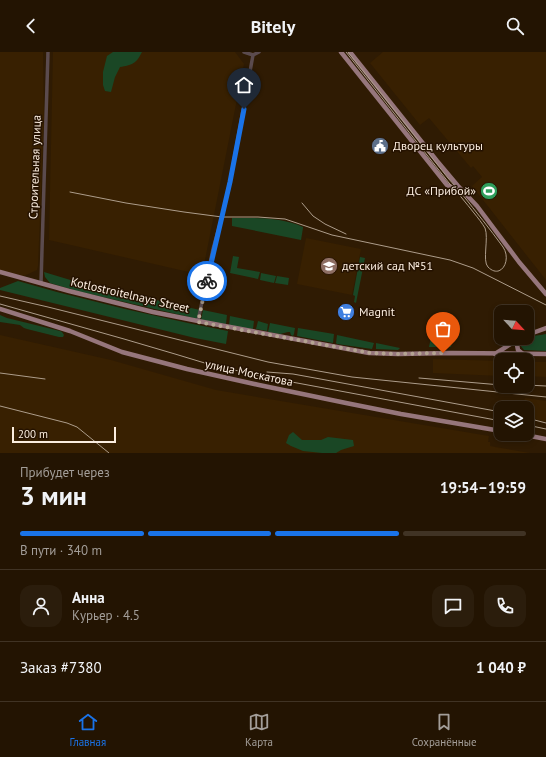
<!DOCTYPE html>
<html lang="ru">
<head>
<meta charset="utf-8">
<style>
	:root { --surface:#231402; --page:#2b1d0c; --text:#f1f3f6; --muted:#a39e99; --line:#403324; --accent:#1a73e8 }
	body { margin:0; font-family:"PT Sans",sans-serif; background:var(--page); color:var(--text); height:100vh; display:flex; flex-direction:column; font-size:15px; white-space:nowrap }
	* { box-sizing:border-box; margin:0 }
	p { font-size:13px; color:var(--muted) }
	.icon { flex:none; width:22px; height:22px; fill:none; stroke:currentColor; stroke-width:2; stroke-linecap:round; stroke-linejoin:round }
	.map { position:relative; height:401px; overflow:hidden }
	.side { display:flex; flex-direction:column; background:var(--surface); flex:1 }
	.side>* { flex:none }
	.needle { width:26px; rotate:116deg }
	.fabs { position:absolute; left:494px; top:253px; display:grid; gap:8px }
	.fabs a { display:grid; place-items:center; width:40px; height:40px; border-radius:8px; background:var(--surface); box-shadow:0 2px 6px #0003,0 0 0 1px var(--line); font-size:20px }
	.scale { position:absolute; left:12px; bottom:10px; width:104px; box-sizing:border-box; padding-left:4px; border:2px solid #fbeddf; border-top:0; font-size:11px; line-height:14px; white-space:nowrap; color:#fbeddf; -webkit-text-stroke:3px #251200; paint-order:stroke }
	.pin { position:absolute; display:grid; place-items:center; width:34px; height:34px; color:#fff; margin:-41px -17px; border-radius:50% 50% 50% 0; rotate:-45deg; box-shadow:0 0 4px #0007 }
	.pin .icon { rotate:45deg }
	.courier { position:absolute; display:grid; place-items:center; width:40px; height:40px; margin:-20px; border:3px solid #1a73e8; border-radius:50%; background:#fff; color:#222; box-shadow:0 1px 5px #0007 }
	.summary em { font-style:normal; font-weight:800 }
	.summary div { display:flex; flex-direction:column-reverse }
	.summary { display:flex; align-items:center; justify-content:space-between; height:68px; padding:0 20px }
	h1 { font-size:26px; font-weight:800; line-height:30px }
	.bar { display:grid; grid-template-columns:repeat(4,1fr); gap:6px 4px; align-content:center; height:48px; padding:0 20px }
	.bar i { height:5px; border-radius:3px; background:var(--line) }
	.bar .on { background:var(--accent) }
	.bar p { grid-column:span 4 }
	.line { display:flex; align-items:center; gap:10px; padding:0 20px; border-top:1px solid var(--line) }
	.line div { flex:1 }
	.round { display:grid; place-items:center; flex:none; width:42px; height:42px; border-radius:12px; background:var(--page) }
	header { display:flex; justify-content:space-between; align-items:center; height:52px; padding:0 20px; background:var(--surface); font-size:18px; font-weight:800 }
	.tabs { display:flex; justify-content:space-around; align-items:center; height:56px; border-top:1px solid var(--line); background:var(--surface); font-size:11px; color:var(--muted) }
	.tabs a { display:grid; justify-items:center; gap:2px }
	.tabs .on { color:var(--accent) }
	.map>svg:first-child { display:block }
	.built { fill:#382001 }
	.green { fill:#1a4725 }
	.lines { fill:none; stroke-linecap:round; stroke-linejoin:round }
	.minor { stroke:#5b4b4e; stroke-width:3.5 }
	.major { stroke:#96767c; stroke-width:4.5 }
	.tram { stroke:#ad9d8b; stroke-width:1 }
	.rail { stroke:#ad9d8b; stroke-width:1 }
	.done { stroke:#b4a492; stroke-width:4; stroke-dasharray:0 7.2 }
	.route { stroke:#1a73e8; stroke-width:5 }
	.labels { text-anchor:middle; stroke-width:3; stroke-linejoin:round; paint-order:stroke }
	.poi-label { font-size:12px; fill:#fbeddf; stroke:#251200; text-anchor:start }
	.street-label { font-size:12px; fill:#fbeddf; stroke:#251200 }
</style>
</head>
<body>
<header><svg class="icon" aria-label="back" viewBox="0 0 24 24"><path d="M15 5l-7 7 7 7"/></svg>Bitely<svg class="icon" aria-label="search" viewBox="0 0 24 24"><circle cx="10" cy="10" r="6"/><path d="M15 15l6 6"/></svg></header>
<div class="map">
<svg width="546" height="401" viewBox="0 0 546 401">
	<rect width="100%" height="100%" fill="#2f1b03"/>
	<g class="built">
		<path d="M0,0H43L44,66L38,214L37,218L26,223L23,224L0,218Z"/>
		<path d="M53,0H235L244,12L202,223L49,188Z"/>
		<path d="M383,0H546V228L472,134L482,125L473,114L471,116L429,66L420,73L370,11Z"/>
		<path d="M306,186L361,197L352,243L297,232Z"/>
		<path d="M0,283L111,308L216,338L489,384L488,390H490V394L530,401H0Z"/>
		<path d="M433,307L501,309V324L433,321Z"/>
		<path d="M527,310H546V325L527,324Z"/>
		<path d="M525,346L546,349V370L527,365V356H522Z"/>
	</g>
	<g class="green">
		<path d="M113,0H142C136,12 132,13 120,15L115,25L111,40L105,39L103,33V20L107,4Z"/>
		<path d="M232,166C256,166 281,165 303,175V176L301,188L232,174Z"/>
		<path d="M233,204L239,205L237,216L260,220L258,227L230,221Z"/>
		<path d="M360,205L365,206L356,251L354,250L355,244L353,243Z"/>
		<path d="M44,220L77,230L200,258L198,267L77,239L50,231L45,225Z"/>
		<path d="M261,221L276,224L274,231L260,228Z"/>
		<path d="M277,224L289,226L288,233L275,231Z"/>
		<path d="M18,229L57,240L125,257L188,271L228,279L226,292L195,286L0,238V236Z"/>
		<path d="M203,258L227,263L226,272L201,268Z"/>
		<path d="M0,263L7,266L60,279L62,280L64,283L63,285H59L27,277L24,276L20,273L0,270Z"/>
		<path d="M230,264L254,269L253,277L229,273Z"/>
		<path d="M258,269L268,272L267,279L256,277Z"/>
		<path d="M270,271L295,276L294,282L293,284L291,283L290,280H288L280,282L268,280Z"/>
		<path d="M298,276L334,282L333,291L297,284Z"/>
		<path d="M432,280L453,284L451,295H429Z"/>
		<path d="M546,282V299L524,298L520,293C523,283 537,284 546,282Z"/>
		<path d="M337,283L374,291L372,297L337,292L336,291Z"/>
		<path d="M376,291L400,296L398,298L376,297Z"/>
		<path d="M293,380L302,388H321L328,385L353,388L354,394L341,398L336,401H322L303,399L291,394L286,391L289,383Z"/>
	</g>
	<g class="lines">
		<g class="minor">
			<path d="M244,0L253,3L259,0"/>
			<path d="M41,231L48,0"/>
			<path d="M198,269L213,197L222,165L230,130L253,3"/>
		</g>
		<g class="major">
			<path d="M341,0L447,133L462,140"/>
			<path d="M350,0L437,109L458,134L477,154L519,210L546,242"/>
			<path d="M0,220L69,239L153,260L198,269L369,301L398,302L451,301L546,302"/>
			<path d="M0,257L70,279L122,300L187,317L259,333L346,351L401,362L501,379"/>
			<path d="M527,283L546,276"/>
			<path d="M521,286L517,293L518,298L523,302"/>
			<path d="M495,302L520,286"/>
			<path d="M520,382L546,387"/>
		</g>
		<path class="tram" d="M346,0L449,131C458,141 466,151 474,161C478,166 482,171 485,176C489,186 482,209 488,215C501,228 512,208 503,195C490,177 476,160 462,142C458,137 453,132 448,126C415,84 382,42 348,0"/>
		<g class="rail">
			<path d="M70,140L126,151L184,160L222,165H258L285,167L332,183L450,208L473,216L546,253"/>
			<path d="M302,151L313,164L325,172L346,182"/>
			<path d="M0,244L48,255L268,310L352,325L546,345"/>
			<path d="M0,252L124,287L175,302L208,312L265,325L501,369"/>
			<path d="M267,320L293,322L501,360"/>
			<path d="M0,321L45,327"/>
			<path d="M419,326L501,333"/>
			<path d="M527,333L546,334"/>
			<path d="M0,354L67,371L77,375L109,401"/>
			<path d="M527,366L546,371"/>
			<path d="M527,373L546,377"/>
		</g>
	</g>
	<g class="lines">
		<path class="done" d="M207,229L198,270L370,301L398,302L443,301"/>
		<path class="route" d="M207,229L230,130L244,57"/>
	</g>
	<defs>
		<symbol id="civic-disc" viewBox="-11 -11 22 22"><circle r="9.5" fill="#5c6f8a" stroke="#251200"/><path d="M-.6-6.5H3V-4.5H.6V-3L4-1V1h2V6H-6V1h2V-1L-.6-3ZM-1.2 2.5V6h2.4V2.5Z" fill="#fff"/></symbol>
		<symbol id="stadium-disc" viewBox="-11 -11 22 22"><circle r="9.5" fill="#2e9e5b" stroke="#251200"/><path d="M0-5a6.5 5 0 1 0 0 10a6.5 5 0 1 0 0-10ZM-3.5-1.8h7v3.6h-7Z" fill="#fff"/></symbol>
		<symbol id="school-disc" viewBox="-11 -11 22 22"><circle r="9.5" fill="#8d6e63" stroke="#251200"/><path d="M0-5L7-2L0 1L-7-2ZM-4 1L0 2.5L4 1V4Q0 6-4 4Z" fill="#fff"/></symbol>
		<symbol id="supermarket-disc" viewBox="-11 -11 22 22"><circle r="9.5" fill="#3f7fe0" stroke="#251200"/><path d="M-6-5.5h2.5l.6 2H6L4.5 2H-2.5L-4.4-4H-6ZM-1.5 3.2a1.3 1.3 0 1 0 .1 0ZM3 3.2a1.3 1.3 0 1 0 .1 0Z" fill="#fff"/></symbol>
	</defs>
	<g fill-rule="evenodd">
		<use href="#civic-disc" x="370" y="84" width="20" height="20"/>
		<use href="#stadium-disc" x="479" y="129" width="20" height="20"/>
		<use href="#school-disc" x="319" y="204" width="20" height="20"/>
		<use href="#supermarket-disc" x="336" y="250" width="20" height="20"/>
	</g>
	<g class="labels">
		<g class="poi-label">
			<text x="393" y="98">Дворец культуры</text>
			<text x="476" y="143" text-anchor="end">ДC «Прибой»</text>
			<text x="342" y="218">детский сад №51</text>
			<text x="359" y="264">Magnit</text>
		</g>
		<g class="street-label">
			<text transform="translate(35 115) rotate(-88)" y="4">Строительная улица</text>
			<text transform="translate(130 243) rotate(13)" y="4">Kotlostroitelnaya Street</text>
			<text transform="translate(249 321) rotate(12)" y="4">улица Москатова</text>
		</g>
	</g>
</svg>
<div class="fabs">
<a><svg class="needle" viewBox="-14 -14 28 28"><path d="M0-13l5 13h-10z" fill="#e53935"/><path d="M0 13l5-13h-10z" fill="#a39e99"/></svg></a>
<a><svg class="icon" aria-label="locate" viewBox="0 0 24 24"><circle cx="12" cy="12" r="6"/><path d="M12 2v4M12 18v4M2 12h4M18 12h4"/></svg></a>
<a><svg class="icon" aria-label="layers" viewBox="0 0 24 24"><path d="M12 4l9 5-9 5-9-5zM3 14l9 5 9-5"/></svg></a>
</div>
<div class="scale">200 m</div>
<div class="pin" style="left:443px;top:301px;background:#ea580c"><svg class="icon" aria-label="bag" viewBox="0 0 24 24"><path d="M5 8h14l-1 12H6zM9 8a3 3 0 0 1 6 0"/></svg></div>
<div class="pin" style="left:244px;top:57px;background:#1f2937"><svg class="icon" aria-label="home" viewBox="0 0 24 24"><path d="M3 11l9-7 9 7M6 9v11h12V9"/></svg></div>
<div class="courier" style="left:207px;top:229px"><svg class="icon" aria-label="bike" viewBox="0 0 24 24"><circle cx="6" cy="16" r="4"/><circle cx="18" cy="16" r="4"/><path d="M6 16l4-8h5l3 8M10 8l3 8H6M13 5h3"/></svg></div>
</div>
<section class="side">
<div class="summary"><div><h1>3 мин</h1><p>Прибудет через</p></div><em>19:54–19:59</em></div>
<div class="bar"><i class="on"></i><i class="on"></i><i class="on"></i><i></i><p>В пути · 340 m</p></div>
<div class="line" style="height:72px"><a class="round"><svg class="icon" aria-label="person" viewBox="0 0 24 24"><circle cx="12" cy="8" r="4"/><path d="M4 21q1-7 8-7t8 7"/></svg></a><div><b>Анна</b><p>Курьер · 4.5</p></div><a class="round"><svg class="icon" aria-label="chat" viewBox="0 0 24 24"><path d="M4 5h16v11H9l-5 4z"/></svg></a><a class="round"><svg class="icon" aria-label="phone" viewBox="0 0 24 24"><path d="M5 4h4l2 5-3 2q2 4 5 5l2-3 5 2v4C11 20 4 13 5 4z"/></svg></a></div>
<div class="line" style="height:52px"><div>Заказ #7380</div><b>1 040 ₽</b></div>
</section>
<nav class="tabs">
<a class="on"><svg class="icon" aria-label="home" viewBox="0 0 24 24"><path d="M3 11l9-7 9 7M6 9v11h12V9"/></svg>Главная</a>
<a><svg class="icon" aria-label="map" viewBox="0 0 24 24"><path d="M3 6l6-2 6 2 6-2v14l-6 2-6-2-6 2zM9 4v14M15 6v14"/></svg>Карта</a>
<a><svg class="icon" aria-label="saved" viewBox="0 0 24 24"><path d="M7 4h10v16l-5-4-5 4z"/></svg>Сохранённые</a>
</nav>
</body>
</html>
